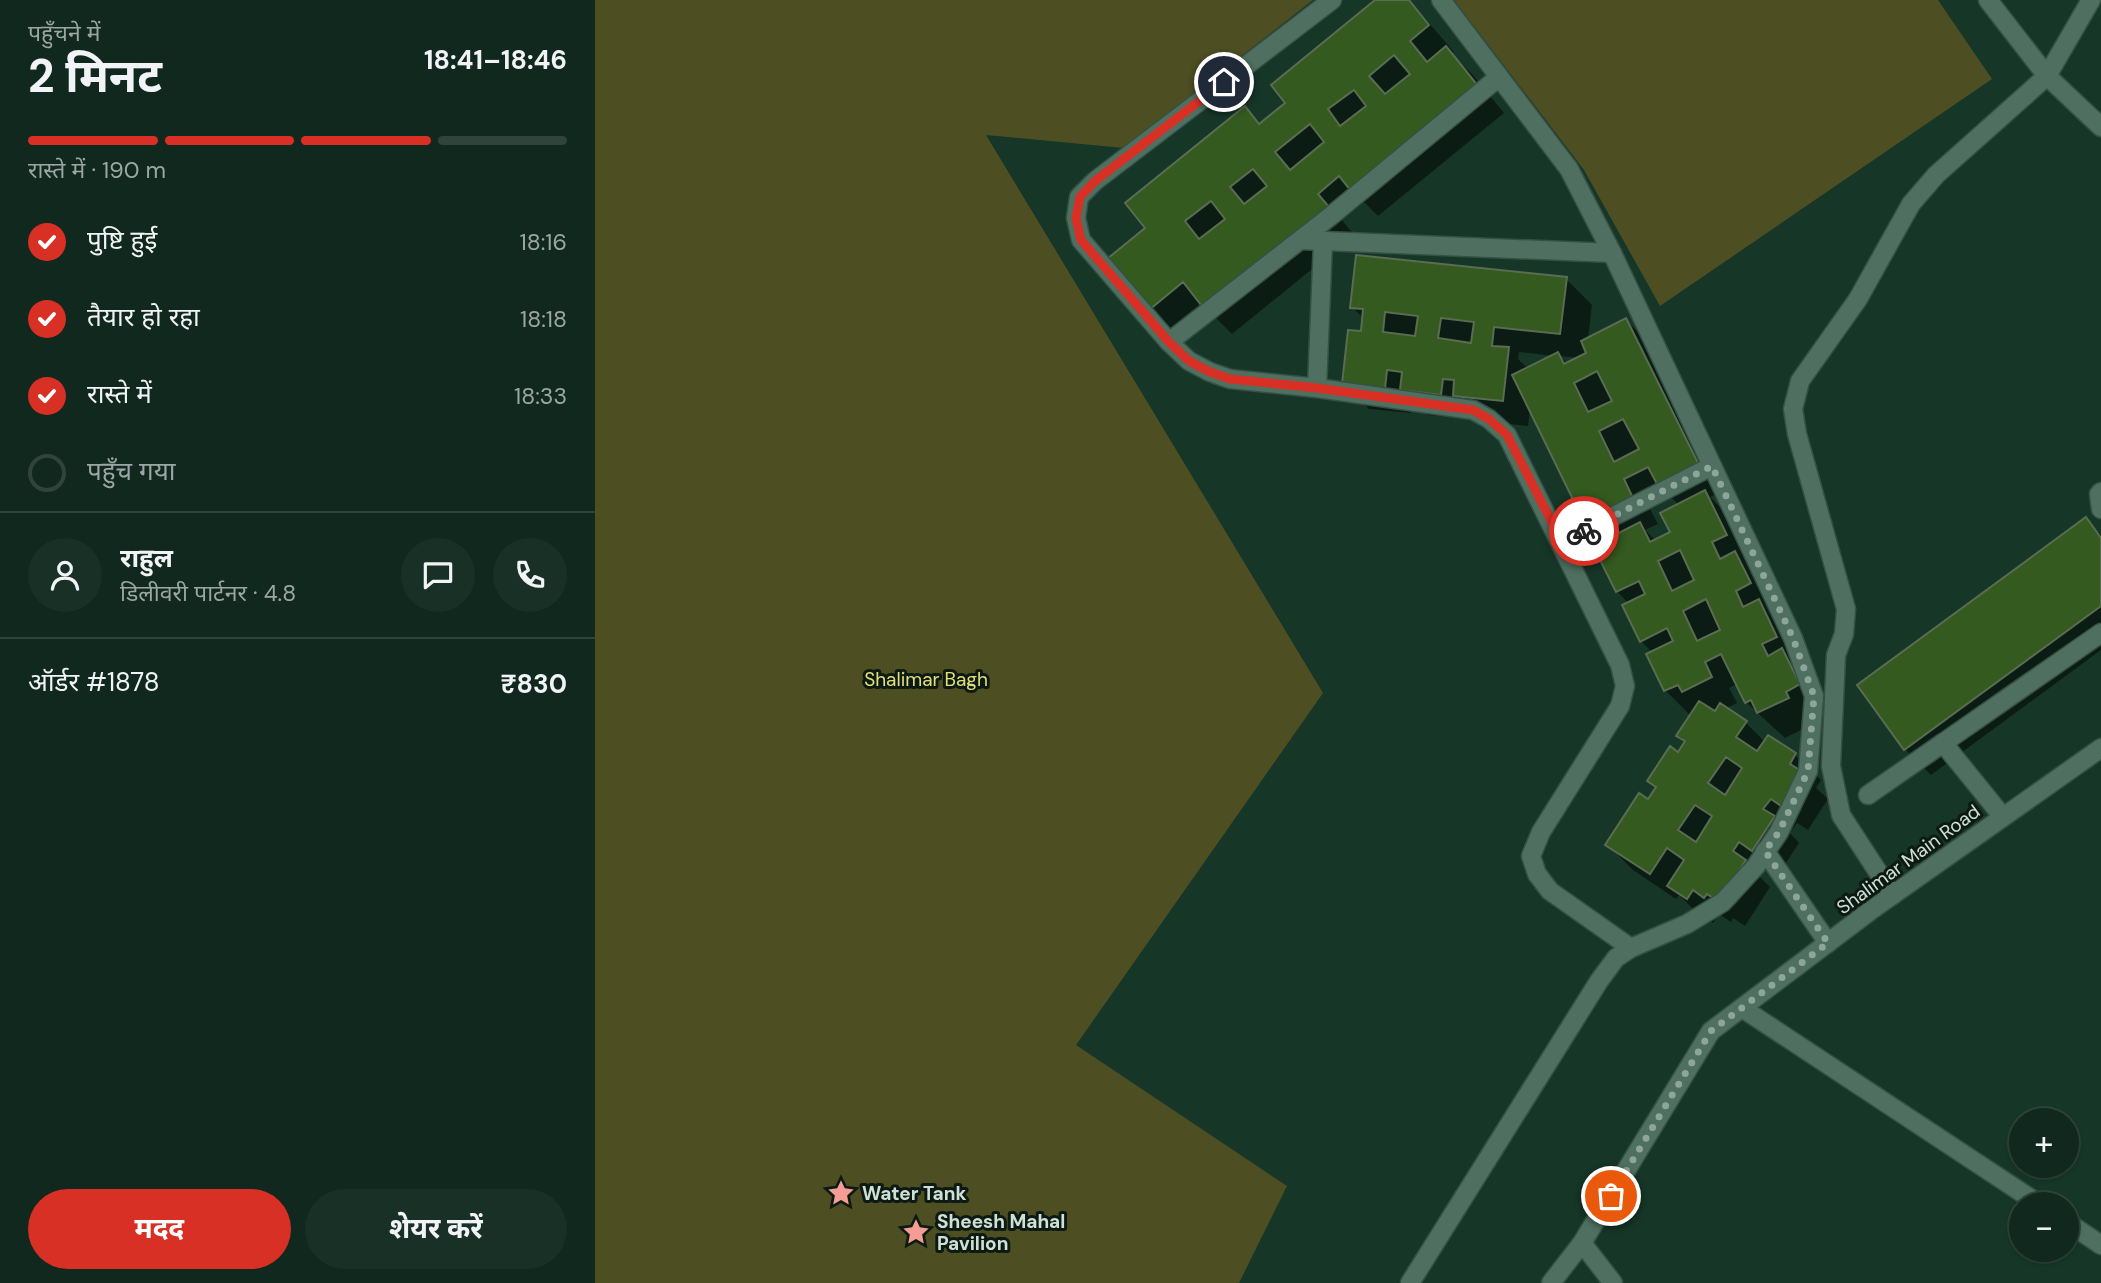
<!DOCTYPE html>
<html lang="hi">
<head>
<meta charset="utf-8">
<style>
	:root { --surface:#10281e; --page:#193027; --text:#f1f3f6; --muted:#9ca6a4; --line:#30443c; --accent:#d93025 }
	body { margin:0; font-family:"DM Sans","Noto Sans Devanagari",sans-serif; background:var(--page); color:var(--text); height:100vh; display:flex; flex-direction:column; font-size:26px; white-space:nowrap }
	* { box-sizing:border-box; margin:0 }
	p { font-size:23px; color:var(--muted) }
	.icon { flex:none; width:38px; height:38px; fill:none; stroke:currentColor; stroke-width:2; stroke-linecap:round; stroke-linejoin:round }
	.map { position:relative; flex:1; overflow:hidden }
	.side { display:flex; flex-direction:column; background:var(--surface); width:595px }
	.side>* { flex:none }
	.buttons { position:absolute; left:1414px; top:1108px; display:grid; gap:14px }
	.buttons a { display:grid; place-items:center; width:70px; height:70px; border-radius:50%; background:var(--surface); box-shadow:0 2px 5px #0004,0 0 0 2px var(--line); font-size:35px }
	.pin { position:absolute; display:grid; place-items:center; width:60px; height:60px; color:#fff; margin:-30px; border:4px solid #fff; border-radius:50%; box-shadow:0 2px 7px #0007 }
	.courier { position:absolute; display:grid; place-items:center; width:70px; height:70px; margin:-35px; border:5px solid #d93025; border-radius:50%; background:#fff; color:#222; box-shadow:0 2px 9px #0007 }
	.overview em { font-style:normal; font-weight:700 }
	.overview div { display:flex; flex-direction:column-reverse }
	.overview { display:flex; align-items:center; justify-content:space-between; height:119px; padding:0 28px }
	h1 { font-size:46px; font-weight:700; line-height:52px }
	.bar { display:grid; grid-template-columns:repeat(4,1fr); gap:10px 7px; align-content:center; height:84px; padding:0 28px }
	.bar i { height:9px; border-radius:5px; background:var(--line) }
	.bar .current { background:var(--accent) }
	.bar p { grid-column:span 4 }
	.line { display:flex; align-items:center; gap:18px; padding:0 28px; border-top:2px solid var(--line) }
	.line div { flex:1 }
	.round { display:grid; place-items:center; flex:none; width:74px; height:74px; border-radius:37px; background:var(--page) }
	ol { padding:0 28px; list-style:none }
	li { display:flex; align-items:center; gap:21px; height:77px }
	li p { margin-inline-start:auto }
	li .icon { padding:7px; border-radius:50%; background:var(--accent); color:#fff; stroke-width:4 }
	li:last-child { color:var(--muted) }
	li i { width:38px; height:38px; border:4px solid var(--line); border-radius:50% }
	.button { display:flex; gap:14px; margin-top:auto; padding:14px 28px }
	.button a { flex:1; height:80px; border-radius:42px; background:var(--accent); color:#fff; font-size:28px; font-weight:700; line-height:80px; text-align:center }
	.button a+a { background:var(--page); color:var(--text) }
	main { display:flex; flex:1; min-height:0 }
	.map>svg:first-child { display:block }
	.green { fill:#4e4e23 }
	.shadow { fill:#0007; fill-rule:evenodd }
	.building { fill:#345a1f; stroke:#5a6c52; stroke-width:2; fill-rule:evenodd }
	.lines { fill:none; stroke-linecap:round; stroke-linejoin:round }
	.minor-casing { stroke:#365044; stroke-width:21 }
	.minor { stroke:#4f7061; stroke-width:18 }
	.done { stroke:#8ea59a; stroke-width:7; stroke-dasharray:0 12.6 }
	.route { stroke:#d93025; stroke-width:9 }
	.labels { text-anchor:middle; stroke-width:6; stroke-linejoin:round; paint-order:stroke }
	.park-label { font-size:19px; fill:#e1e077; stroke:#0d1a14 }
	.street-label { font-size:19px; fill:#cfe1d7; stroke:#0d1a14 }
	.poi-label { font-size:19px; font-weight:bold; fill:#cfe1d7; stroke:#0d1a14; text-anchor:start }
</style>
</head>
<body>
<main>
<section class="side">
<div class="overview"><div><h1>2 मिनट</h1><p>पहुँचने में</p></div><em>18:41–18:46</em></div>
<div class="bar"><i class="current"></i><i class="current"></i><i class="current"></i><i></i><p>रास्ते में · 190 m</p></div>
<ol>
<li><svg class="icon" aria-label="check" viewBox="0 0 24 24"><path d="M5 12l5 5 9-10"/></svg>पुष्टि हुई<p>18:16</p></li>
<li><svg class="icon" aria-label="check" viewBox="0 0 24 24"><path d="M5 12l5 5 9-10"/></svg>तैयार हो रहा<p>18:18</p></li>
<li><svg class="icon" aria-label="check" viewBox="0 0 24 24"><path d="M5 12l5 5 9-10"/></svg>रास्ते में<p>18:33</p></li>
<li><i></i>पहुँच गया</li>
</ol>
<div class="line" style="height:126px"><a class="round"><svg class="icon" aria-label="person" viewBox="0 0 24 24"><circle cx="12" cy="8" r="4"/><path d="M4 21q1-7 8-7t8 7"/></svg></a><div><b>राहुल</b><p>डिलीवरी पार्टनर · 4.8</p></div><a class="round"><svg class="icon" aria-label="chat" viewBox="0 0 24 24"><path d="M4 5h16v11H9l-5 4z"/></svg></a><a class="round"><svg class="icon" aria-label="phone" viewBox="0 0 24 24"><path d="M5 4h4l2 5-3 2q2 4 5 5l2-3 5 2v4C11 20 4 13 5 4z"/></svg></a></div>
<div class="line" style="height:91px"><div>ऑर्डर #1878</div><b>₹830</b></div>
<div class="button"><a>मदद</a><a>शेयर करें</a></div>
</section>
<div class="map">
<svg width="1506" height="1283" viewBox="0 0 1506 1283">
	<rect width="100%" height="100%" fill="#163628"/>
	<g class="green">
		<path d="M0,0H718L529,148L391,135L728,693L481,1045L692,1186L644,1283H0Z"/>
		<path d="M859,0H1343L1397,79L1065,306L989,170Z"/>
	</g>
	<g class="shadow">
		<path d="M783,0H814L859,52L856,54L877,74L909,113L783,216L769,202L747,220L759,235L637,334L612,309L581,334L555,309L552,229L650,108L666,125L692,104Z"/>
		<path d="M971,279L997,305L993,339L1031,320L1057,346L1128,491L1115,497L1136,518L1157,561L1151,564L1165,579L1180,609L1174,612L1189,627L1229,710L1215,718L1218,724L1190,738L1151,702L1142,684L1134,688L1142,703L1130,709L1151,723L1170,742L1173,737L1200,755L1226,780L1221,788L1233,799L1213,830L1202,823L1195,833L1204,843L1183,875L1171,866L1164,876L1175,887L1150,926L1138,918L1136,922L1124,914L1118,923L1100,911L1084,895L1081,899L1038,870L1012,844L1054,802L1062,789L1054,781L1084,754L1091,743L1083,736L1096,716L1070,690L1058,653L1046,641L1034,604L1022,591L1010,541L990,521L935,409L933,426L885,421L872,408L871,419L833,415L817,399L816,413L774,409L748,383L767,333L769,319L757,307ZM924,352L960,356L933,369L923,359ZM965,356L985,358L973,364ZM1074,495L1084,505L1077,533L1061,541L1050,530L1063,524L1053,505Z"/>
		<path d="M1490,519L1506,535V650L1336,775L1310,749L1264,686Z"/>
	</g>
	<g class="building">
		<path d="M780,0H814L834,25L815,41L832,62L851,46L884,87L756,191L744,176L723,194L735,208L610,310L588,282L554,310L512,259L550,228L530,203L650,106L664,124L690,103L676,85ZM799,55L815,74L790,94L774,76ZM759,90L771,106L745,126L733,109ZM715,124L729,142L695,170L680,152ZM658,169L672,186L649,204L635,187ZM616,201L630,219L604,239L590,221Z"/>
		<path d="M761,255L972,277L965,334L899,327L897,346L914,347L908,401L858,396L859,380L848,379L846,395L805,390L807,372L792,370L790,389L747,384L753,330L766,331L768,309L755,308ZM790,312L823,316L820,336L788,332ZM846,318L879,322L876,343L843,338Z"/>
		<path d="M1031,318L1104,465L1063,486L1053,467L1029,479L1038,498L989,522L917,375L963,352L969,364L991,353L986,341ZM1002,371L1017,401L993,412L979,383ZM1028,419L1044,449L1019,462L1004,431Z"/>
		<path d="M1110,490L1132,535L1117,542L1125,559L1140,551L1156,583L1141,591L1148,607L1164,599L1182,637L1167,644L1173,656L1187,648L1205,684L1191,692L1194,698L1162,713L1156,700L1150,703L1126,654L1110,662L1117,677L1087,692L1083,685L1069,691L1051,654L1078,641L1072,628L1045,642L1027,605L1050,594L1044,581L1021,592L998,546L1045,522L1055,542L1075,532L1065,513ZM1085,550L1099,580L1077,591L1063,561ZM1111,599L1125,630L1102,641L1088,611Z"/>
		<path d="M1491,517L1506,538V606L1309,750L1262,685Z"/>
		<path d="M1104,701L1120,711L1125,703L1152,721L1141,737L1162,751L1173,735L1201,753L1195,764L1208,772L1186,806L1176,799L1168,809L1180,816L1157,851L1144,842L1138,851L1151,860L1124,902L1112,894L1109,898L1098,890L1092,899L1072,886L1089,860L1072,848L1055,874L1010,845L1044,793L1053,799L1061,787L1052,781L1075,746L1083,752L1090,741L1081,736ZM1131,757L1147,768L1130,795L1113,783ZM1100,805L1117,816L1101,842L1083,830Z"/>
	</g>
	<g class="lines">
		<defs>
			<g id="minor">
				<path d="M737,0L500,181L484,197L481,218L486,240L574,342L594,361L615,372L635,379L722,388L878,410L894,419L912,435L1025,665L1030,686L1025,706L946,832L936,856L942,874L955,891L1036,948"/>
				<path d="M1393,0L1452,76L1506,127"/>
				<path d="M705,240L1017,253"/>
				<path d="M574,342L737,215L904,77"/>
				<path d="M722,388L728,241"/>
				<path d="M1506,492L1504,494L1506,509"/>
				<path d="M966,543L1117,466"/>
				<path d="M1273,795L1348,743"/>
				<path d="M1408,817L1348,743L1506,633"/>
				<path d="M1170,851L1233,943"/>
				<path d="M1298,895L1246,815L1236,766L1241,655L1249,634L1251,609L1202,434L1198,409L1205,381L1263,299L1316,204L1341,175L1452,76L1496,0"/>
				<path d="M1147,1008L1444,1204"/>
				<path d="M1472,1222L1506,1245"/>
				<path d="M987,1243L1018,1283"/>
				<path d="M815,1283L1004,981L1021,958L1036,948L1092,924L1128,902L1161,866L1184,832L1213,771L1219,696L1198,638L1017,253L974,169L846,0"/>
				<path d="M956,1283L987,1243L1116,1031L1275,911L1506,748"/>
			</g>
		</defs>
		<use href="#minor" class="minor-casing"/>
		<use href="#minor" class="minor"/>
	</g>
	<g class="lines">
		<path class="done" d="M989,531L1117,466L1198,638L1219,696L1213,771L1184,832L1170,851L1233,943L1116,1031L1016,1196"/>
		<path class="route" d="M629,82L500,181L485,197L481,218L486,240L574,342L594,361L615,372L635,379L722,388L878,410L894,419L912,435L967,542L989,531"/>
	</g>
	<defs>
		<symbol id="sight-bare" viewBox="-9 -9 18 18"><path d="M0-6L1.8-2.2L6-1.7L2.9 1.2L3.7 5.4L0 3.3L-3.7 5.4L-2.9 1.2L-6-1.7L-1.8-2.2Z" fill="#f59c94" stroke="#0d1a14" stroke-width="2.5" paint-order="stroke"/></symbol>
	</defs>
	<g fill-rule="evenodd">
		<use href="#sight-bare" x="227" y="1174" width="38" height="38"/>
		<use href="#sight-bare" x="302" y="1213" width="38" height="38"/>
	</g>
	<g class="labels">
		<g class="park-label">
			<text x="331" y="686">Shalimar Bagh</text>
		</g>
		<g class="street-label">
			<text transform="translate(1313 859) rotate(-36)" y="7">Shalimar Main Road</text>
		</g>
		<g class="poi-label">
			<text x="267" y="1200">Water Tank</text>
			<text x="342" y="1228">Sheesh Mahal<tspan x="342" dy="22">Pavilion</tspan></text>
		</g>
	</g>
</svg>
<div class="buttons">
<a>+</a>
<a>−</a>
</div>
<div class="pin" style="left:1016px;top:1196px;background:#ea580c"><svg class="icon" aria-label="bag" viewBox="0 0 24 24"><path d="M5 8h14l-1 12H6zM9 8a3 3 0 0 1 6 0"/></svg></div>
<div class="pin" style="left:629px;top:82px;background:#1f2937"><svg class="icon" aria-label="home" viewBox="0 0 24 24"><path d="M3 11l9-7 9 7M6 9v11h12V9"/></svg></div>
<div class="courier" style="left:989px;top:531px"><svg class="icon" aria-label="bike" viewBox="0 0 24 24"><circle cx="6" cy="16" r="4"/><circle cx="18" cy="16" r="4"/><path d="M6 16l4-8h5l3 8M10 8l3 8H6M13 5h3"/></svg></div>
</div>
</main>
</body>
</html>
